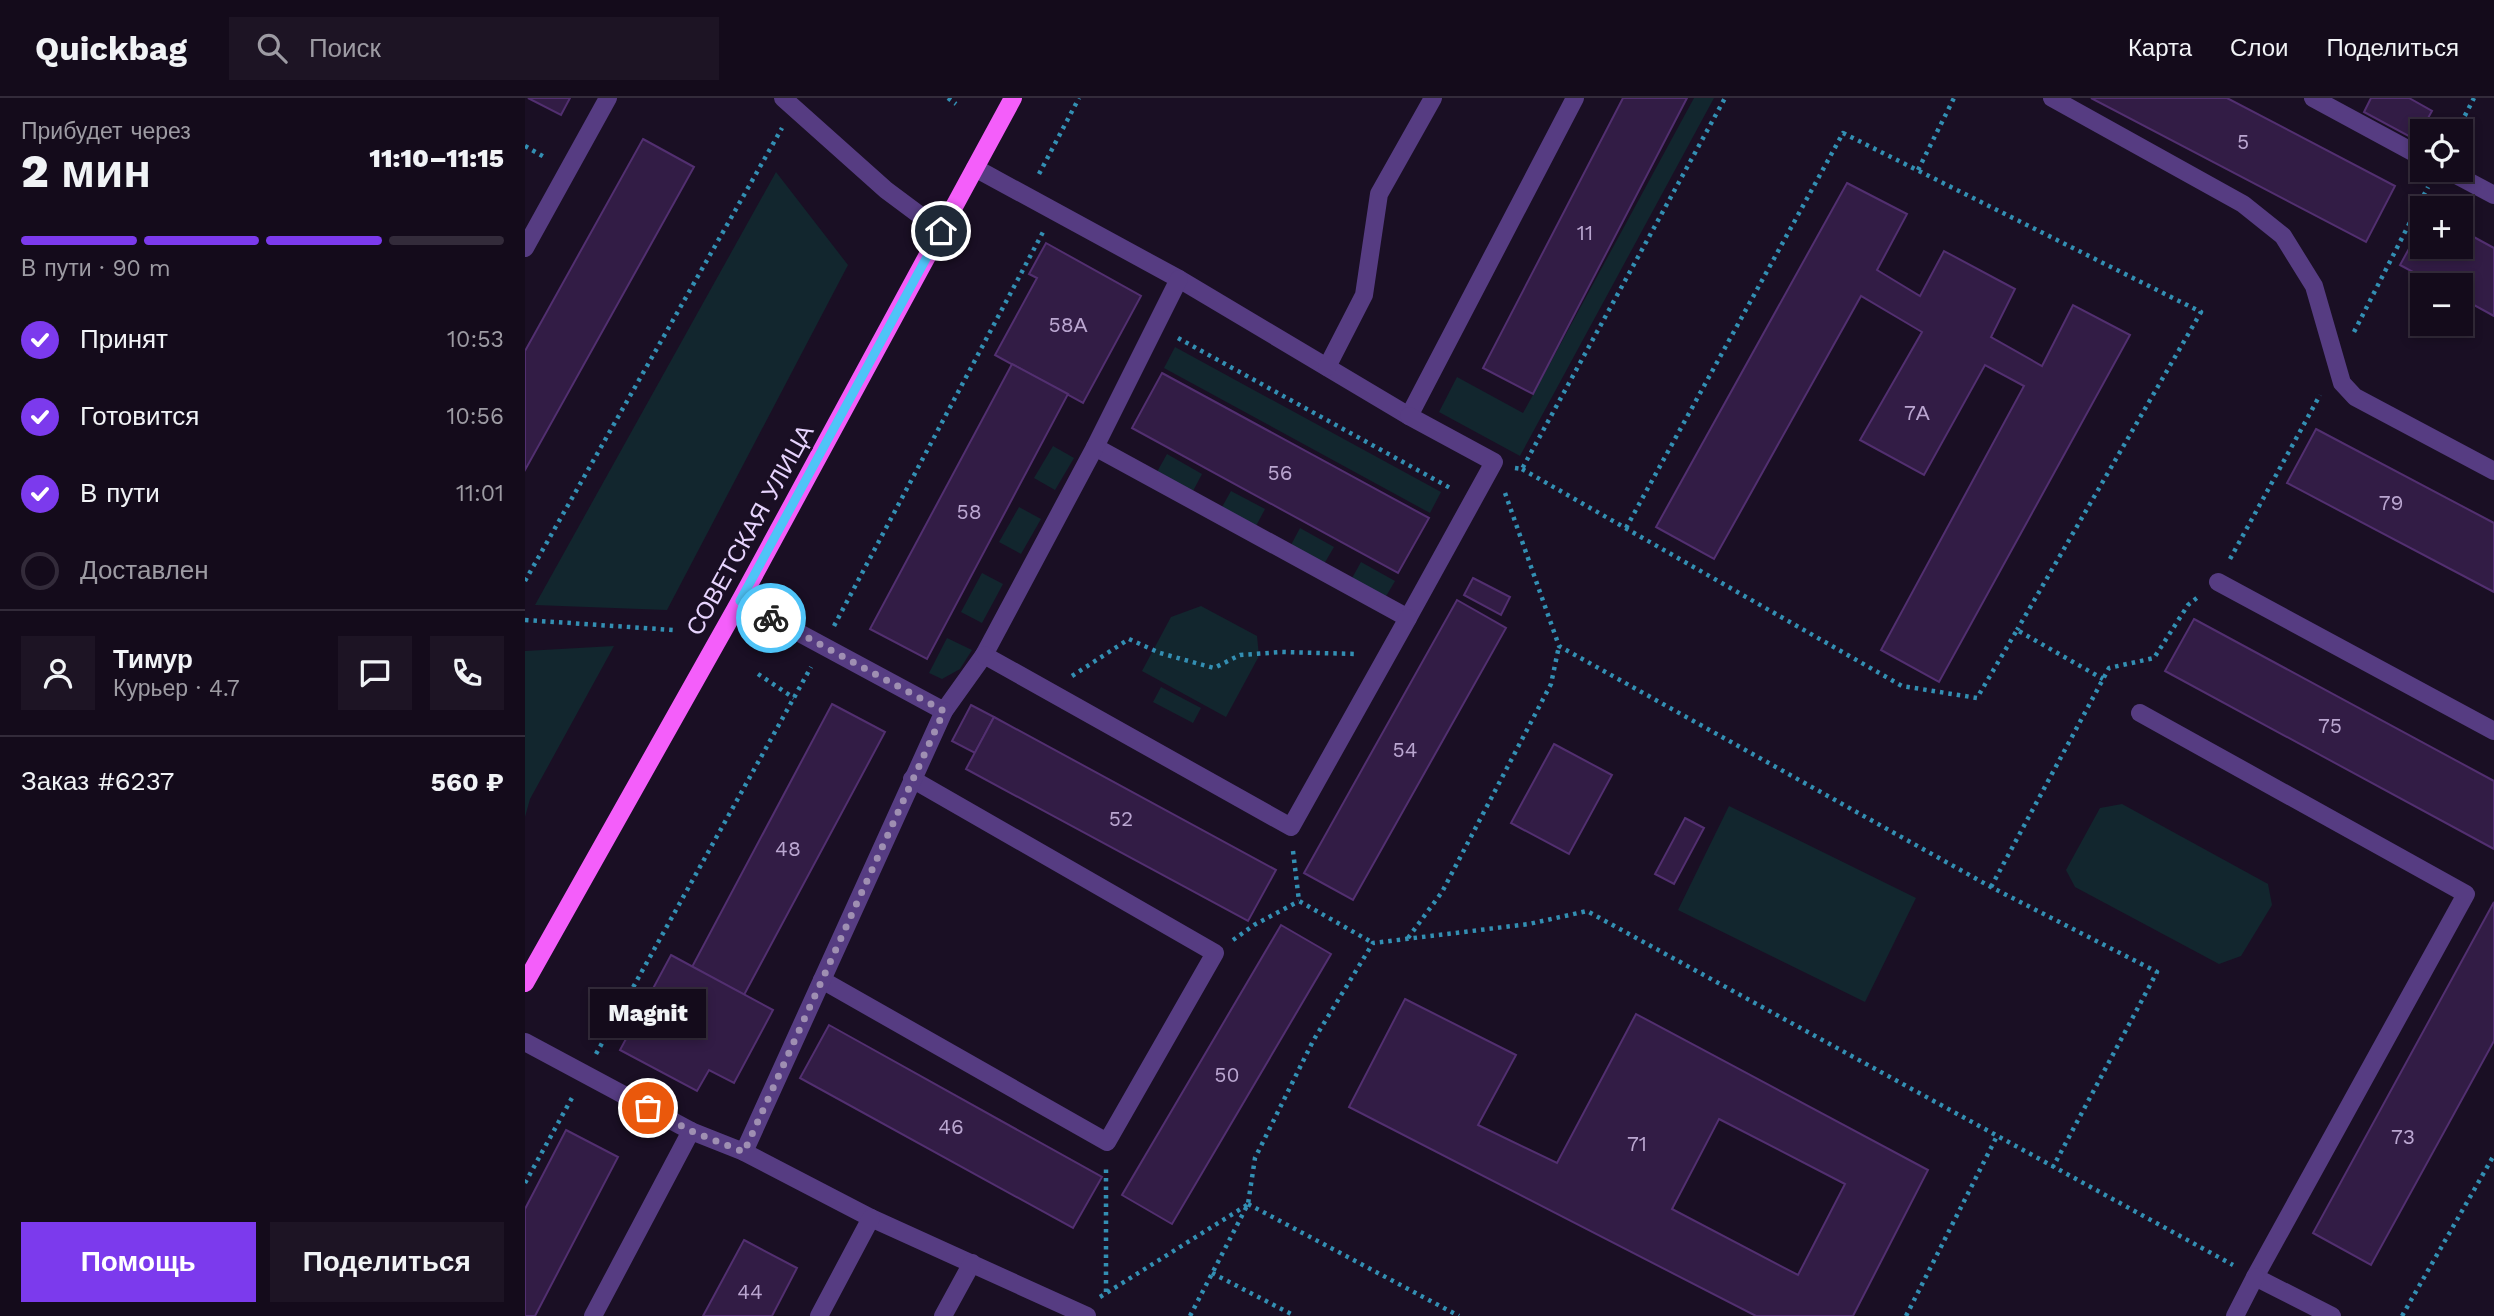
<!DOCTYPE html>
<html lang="ru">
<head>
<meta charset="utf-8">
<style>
	:root { --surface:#140b1b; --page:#1d1424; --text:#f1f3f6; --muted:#9d9ba3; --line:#332b3a; --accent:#7c3aed }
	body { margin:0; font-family:"Work Sans",sans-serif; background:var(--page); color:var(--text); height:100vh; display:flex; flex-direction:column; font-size:26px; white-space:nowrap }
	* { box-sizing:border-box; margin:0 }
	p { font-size:23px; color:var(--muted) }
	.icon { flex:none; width:38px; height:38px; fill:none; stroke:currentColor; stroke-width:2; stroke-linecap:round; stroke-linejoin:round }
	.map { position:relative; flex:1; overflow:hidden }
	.panel { display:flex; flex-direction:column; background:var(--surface); width:525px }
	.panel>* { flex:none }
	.controls { position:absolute; left:1885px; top:21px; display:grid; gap:14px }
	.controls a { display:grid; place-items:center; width:63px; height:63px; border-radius:0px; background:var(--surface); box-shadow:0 4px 10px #0003,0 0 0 2px var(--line); font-size:35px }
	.pin { position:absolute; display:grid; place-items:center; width:60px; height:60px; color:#fff; margin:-30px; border:4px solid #fff; border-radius:50%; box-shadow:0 2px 7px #0007 }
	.courier { position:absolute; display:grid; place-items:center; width:70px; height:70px; margin:-35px; border:5px solid #4fc3f7; border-radius:50%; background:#fff; color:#222; box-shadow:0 2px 9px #0007 }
	.bubble { position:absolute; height:49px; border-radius:0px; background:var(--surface); box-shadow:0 4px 10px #0003,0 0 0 2px var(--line); font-size:23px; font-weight:800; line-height:49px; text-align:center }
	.head em { font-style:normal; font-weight:800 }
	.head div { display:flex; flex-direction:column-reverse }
	.head { display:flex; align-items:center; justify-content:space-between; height:119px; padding:0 21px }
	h1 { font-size:46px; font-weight:800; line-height:52px }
	.bar { display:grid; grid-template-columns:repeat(4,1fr); gap:10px 7px; align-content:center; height:84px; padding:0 21px }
	.bar i { height:9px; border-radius:5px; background:var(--line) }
	.bar .on { background:var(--accent) }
	.bar p { grid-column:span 4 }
	.line { display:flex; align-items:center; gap:18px; padding:0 21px; border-top:2px solid var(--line) }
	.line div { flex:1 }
	.round { display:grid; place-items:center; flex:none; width:74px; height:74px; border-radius:0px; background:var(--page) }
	ol { padding:0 21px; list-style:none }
	li { display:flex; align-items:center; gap:21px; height:77px }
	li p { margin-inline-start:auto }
	li .icon { padding:7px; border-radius:50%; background:var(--accent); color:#fff; stroke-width:4 }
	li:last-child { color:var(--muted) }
	li i { width:38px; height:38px; border:4px solid var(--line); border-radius:50% }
	.primary-button { display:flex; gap:14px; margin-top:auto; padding:14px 21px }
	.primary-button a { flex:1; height:80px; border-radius:0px; background:var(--accent); color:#fff; font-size:28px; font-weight:800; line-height:80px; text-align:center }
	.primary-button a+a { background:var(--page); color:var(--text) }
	header { display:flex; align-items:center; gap:42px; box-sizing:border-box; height:98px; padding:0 35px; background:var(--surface); border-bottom:2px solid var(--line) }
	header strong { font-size:33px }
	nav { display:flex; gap:38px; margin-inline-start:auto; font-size:24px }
	.search { width:490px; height:63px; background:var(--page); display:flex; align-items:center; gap:18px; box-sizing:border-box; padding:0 24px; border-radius:0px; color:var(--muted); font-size:26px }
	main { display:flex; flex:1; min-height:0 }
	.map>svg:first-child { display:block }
	.green { fill:#12262e }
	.building { fill:#321c45; stroke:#522f70; stroke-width:2; fill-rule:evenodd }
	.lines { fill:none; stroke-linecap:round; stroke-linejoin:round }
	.path { stroke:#338fb3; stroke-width:4.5; stroke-dasharray:3.5 5; stroke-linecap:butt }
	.minor { stroke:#563c82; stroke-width:18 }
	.major { stroke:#f45efa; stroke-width:18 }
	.done { stroke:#9f8fb2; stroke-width:7; stroke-dasharray:0 12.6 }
	.route { stroke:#4fc3f7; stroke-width:9 }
	.labels { text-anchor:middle; stroke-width:5; stroke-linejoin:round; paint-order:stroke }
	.number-label { font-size:21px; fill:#baa6d0 }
	.street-label { font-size:24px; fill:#e7d4fe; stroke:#1a0f24 }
</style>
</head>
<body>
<header>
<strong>Quickbag</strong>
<div class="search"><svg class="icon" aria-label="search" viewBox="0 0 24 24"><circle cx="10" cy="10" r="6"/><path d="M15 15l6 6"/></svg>Поиск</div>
<nav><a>Карта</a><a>Слои</a><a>Поделиться</a></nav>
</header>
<main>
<section class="panel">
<div class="head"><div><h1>2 мин</h1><p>Прибудет через</p></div><em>11:10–11:15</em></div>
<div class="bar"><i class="on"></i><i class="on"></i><i class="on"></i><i></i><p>В пути · 90 m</p></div>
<ol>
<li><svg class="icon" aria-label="check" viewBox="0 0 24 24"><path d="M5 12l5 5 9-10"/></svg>Принят<p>10:53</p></li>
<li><svg class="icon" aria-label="check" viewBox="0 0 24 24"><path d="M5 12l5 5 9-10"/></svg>Готовится<p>10:56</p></li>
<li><svg class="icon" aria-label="check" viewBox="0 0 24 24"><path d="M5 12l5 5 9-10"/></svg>В пути<p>11:01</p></li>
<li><i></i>Доставлен</li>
</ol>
<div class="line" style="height:126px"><a class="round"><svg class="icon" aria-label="person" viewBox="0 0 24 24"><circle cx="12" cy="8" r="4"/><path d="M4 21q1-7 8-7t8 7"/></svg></a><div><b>Тимур</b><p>Курьер · 4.7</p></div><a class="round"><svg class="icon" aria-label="chat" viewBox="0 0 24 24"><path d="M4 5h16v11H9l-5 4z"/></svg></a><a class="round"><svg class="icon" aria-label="phone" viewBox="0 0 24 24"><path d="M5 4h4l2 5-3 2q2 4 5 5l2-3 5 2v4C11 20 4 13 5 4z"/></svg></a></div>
<div class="line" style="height:91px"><div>Заказ #6237</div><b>560 ₽</b></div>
<div class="primary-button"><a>Помощь</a><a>Поделиться</a></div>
</section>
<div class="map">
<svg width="1969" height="1218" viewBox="0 0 1969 1218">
	<rect width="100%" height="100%" fill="#1a0f24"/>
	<g class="green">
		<path d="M1169,0H1189L995,358L914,314L932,279L998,315Z"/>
		<path d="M251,74L323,167L142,512L10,507Z"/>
		<path d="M650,249L916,394L905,415L639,270Z"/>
		<path d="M528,348L549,360L530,392L509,380Z"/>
		<path d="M642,356L677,376L668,393L632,374Z"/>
		<path d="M706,393L740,411L731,428L697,409Z"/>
		<path d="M494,409L516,421L496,456L474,444Z"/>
		<path d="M775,430L809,449L799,466L766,447Z"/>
		<path d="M836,464L870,483L860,500L826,482Z"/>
		<path d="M457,475L478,486L457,525L436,514Z"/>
		<path d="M676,508L732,538L734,558L701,619L617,573L646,519Z"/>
		<path d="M422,540L447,552L435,571L417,581L404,575Z"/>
		<path d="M89,548L5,701L0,719V553Z"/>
		<path d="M636,589L676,610L668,625L628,604Z"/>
		<path d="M1597,706L1743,786L1747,807L1716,858L1694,866L1550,789L1541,772L1575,710Z"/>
		<path d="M1204,708L1391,800L1340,904L1153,812Z"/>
	</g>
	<g class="building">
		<path d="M3,0H45L36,17Z"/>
		<path d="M1098,0H1162L1008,296L958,270Z"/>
		<path d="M1566,0H1702L1870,88L1841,144Z"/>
		<path d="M1846,0H1884L1907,13L1891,42L1839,14Z"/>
		<path d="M118,41L169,69L0,372V253Z"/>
		<path d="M1322,85L1382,116L1352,172L1395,198L1419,153L1490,191L1466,239L1517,268L1548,207L1605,237L1414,584L1356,552L1499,288L1460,267L1399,377L1335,342L1397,234L1336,198L1189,461L1131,429Z"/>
		<path d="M1897,127V149H1936V132L1969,150V218L1936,200V187H1912L1875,167Z"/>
		<path d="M521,145L616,198L558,305L470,257L512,180L504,176Z"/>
		<path d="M487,266L543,296L402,561L345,531Z"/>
		<path d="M637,275L904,420L873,475L607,330Z"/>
		<path d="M1791,331L1969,425V494L1762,385Z"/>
		<path d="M948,480L985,499L976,517L939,497Z"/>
		<path d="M932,502L981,530L828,802L779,775Z"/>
		<path d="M1669,521L1969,683V751L1640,573Z"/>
		<path d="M307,606L360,634L219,897L167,869Z"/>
		<path d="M446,607L469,619L450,655L427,643Z"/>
		<path d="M469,619L751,772L723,823L441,671Z"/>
		<path d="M1029,646L1087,677L1044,756L986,725Z"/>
		<path d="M1160,720L1179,730L1149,786L1130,776Z"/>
		<path d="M1969,804V943L1846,1167L1788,1135Z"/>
		<path d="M756,827L806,856L647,1126L597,1097Z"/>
		<path d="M146,857L248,912L209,985L184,972L172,993L95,952Z"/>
		<path d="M880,901L991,957L953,1027L1032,1065L1111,916L1403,1072L1328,1218H1231L824,1009ZM1194,1021L1320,1086L1273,1177L1147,1111Z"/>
		<path d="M304,927L577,1079L548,1130L275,980Z"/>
		<path d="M41,1032L93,1059L10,1218H0V1111Z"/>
		<path d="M219,1142L272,1170L247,1218H178Z"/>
	</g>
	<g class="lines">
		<g class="path">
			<path d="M423,0L431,6"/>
			<path d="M1932,33L1949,0"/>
			<path d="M0,48L21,60"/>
			<path d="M1393,72L1429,0"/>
			<path d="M514,76L554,0"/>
			<path d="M1829,234L1903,89"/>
			<path d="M653,240L927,391"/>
			<path d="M990,370L997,371L1200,0"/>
			<path d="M997,371L1377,588L1452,600L1492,532L1578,581"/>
			<path d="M980,395L1034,548L1466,789L1632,874L1528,1069"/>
			<path d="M1101,430L1318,35L1676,214L1492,532"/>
			<path d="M1705,461L1795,297"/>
			<path d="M0,483L257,30"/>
			<path d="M0,522L148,532"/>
			<path d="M309,528L518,134"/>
			<path d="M233,576L269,600"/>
			<path d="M547,578L604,541L635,555L689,570L715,557L757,554L833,556"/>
			<path d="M768,753L774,803L848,845"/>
			<path d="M1466,789L1584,570L1629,560L1663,507L1673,499"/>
			<path d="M883,840L917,794L1026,586L1034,548"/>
			<path d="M708,842L729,827L774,803"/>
			<path d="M71,956L286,569"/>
			<path d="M0,1085L48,998"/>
			<path d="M723,1106L934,1218"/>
			<path d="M687,1175L770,1218"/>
			<path d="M581,1194V1067"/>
			<path d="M575,1199L722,1107"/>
			<path d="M665,1218L723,1106L730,1060L788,943L848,845L1004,826L1062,813L1708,1167"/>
			<path d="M1381,1218L1472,1038"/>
			<path d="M1877,1218L1969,1057"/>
		</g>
		<g class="minor">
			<path d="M258,0L361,92L416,133"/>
			<path d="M1527,0L1718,106L1758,138L1789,188L1817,285L1830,299L1969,373"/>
			<path d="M1788,0L1897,59"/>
			<path d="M450,70L654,181L884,318L1050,0"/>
			<path d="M1922,72L1969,97"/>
			<path d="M0,150L83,0"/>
			<path d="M802,269L839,197L854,96L908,0"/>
			<path d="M570,349L883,520L969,364L884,318"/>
			<path d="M1693,484L1969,633"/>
			<path d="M215,503L419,613L459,557L570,349L654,181"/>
			<path d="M459,557L766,729L883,520"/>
			<path d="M1615,615L1941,796L1730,1179L1807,1218"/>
			<path d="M297,882L582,1044L690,855L387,681"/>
			<path d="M0,944L166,1033L219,1054L419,613"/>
			<path d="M219,1054L346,1120L562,1218"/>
			<path d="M68,1218L166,1033"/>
			<path d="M294,1218L346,1120"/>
			<path d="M418,1218L447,1165"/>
			<path d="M1710,1218L1730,1179"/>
		</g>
		<path class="major" d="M0,885L215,503L488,0"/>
	</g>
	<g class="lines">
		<path class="done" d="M123,1010L166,1033L219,1054L419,613L246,520"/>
		<path class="route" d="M246,520L215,503L416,133"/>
	</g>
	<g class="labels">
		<g class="number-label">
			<text x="1718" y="51">5</text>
			<text x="1060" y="142">11</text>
			<text x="543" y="234">58А</text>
			<text x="1392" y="322">7А</text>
			<text x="755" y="382">56</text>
			<text x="1866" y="412">79</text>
			<text x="444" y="421">58</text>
			<text x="1805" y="635">75</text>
			<text x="880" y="659">54</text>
			<text x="596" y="728">52</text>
			<text x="263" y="758">48</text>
			<text x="702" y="984">50</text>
			<text x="426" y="1036">46</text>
			<text x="1878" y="1046">73</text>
			<text x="1112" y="1053">71</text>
			<text x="225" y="1201">44</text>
		</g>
		<g class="street-label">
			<text transform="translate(225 432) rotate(-61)" y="8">СОВЕТСКАЯ УЛИЦА</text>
		</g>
	</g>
</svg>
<div class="controls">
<a><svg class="icon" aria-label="locate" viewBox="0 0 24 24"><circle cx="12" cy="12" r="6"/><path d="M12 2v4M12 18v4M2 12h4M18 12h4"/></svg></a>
<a>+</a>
<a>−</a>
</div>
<div class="pin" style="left:123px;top:1010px;background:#ea580c"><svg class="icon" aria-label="bag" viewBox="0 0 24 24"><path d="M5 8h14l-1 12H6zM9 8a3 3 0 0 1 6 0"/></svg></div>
<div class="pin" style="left:416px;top:133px;background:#1f2937"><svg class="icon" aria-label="home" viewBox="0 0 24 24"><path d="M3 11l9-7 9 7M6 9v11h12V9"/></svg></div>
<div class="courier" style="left:246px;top:520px"><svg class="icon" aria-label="bike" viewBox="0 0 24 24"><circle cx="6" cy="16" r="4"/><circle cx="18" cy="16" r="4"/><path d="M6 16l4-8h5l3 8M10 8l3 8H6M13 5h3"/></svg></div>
<div class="bubble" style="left:65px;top:891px;width:116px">Magnit</div>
</div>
</main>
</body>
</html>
